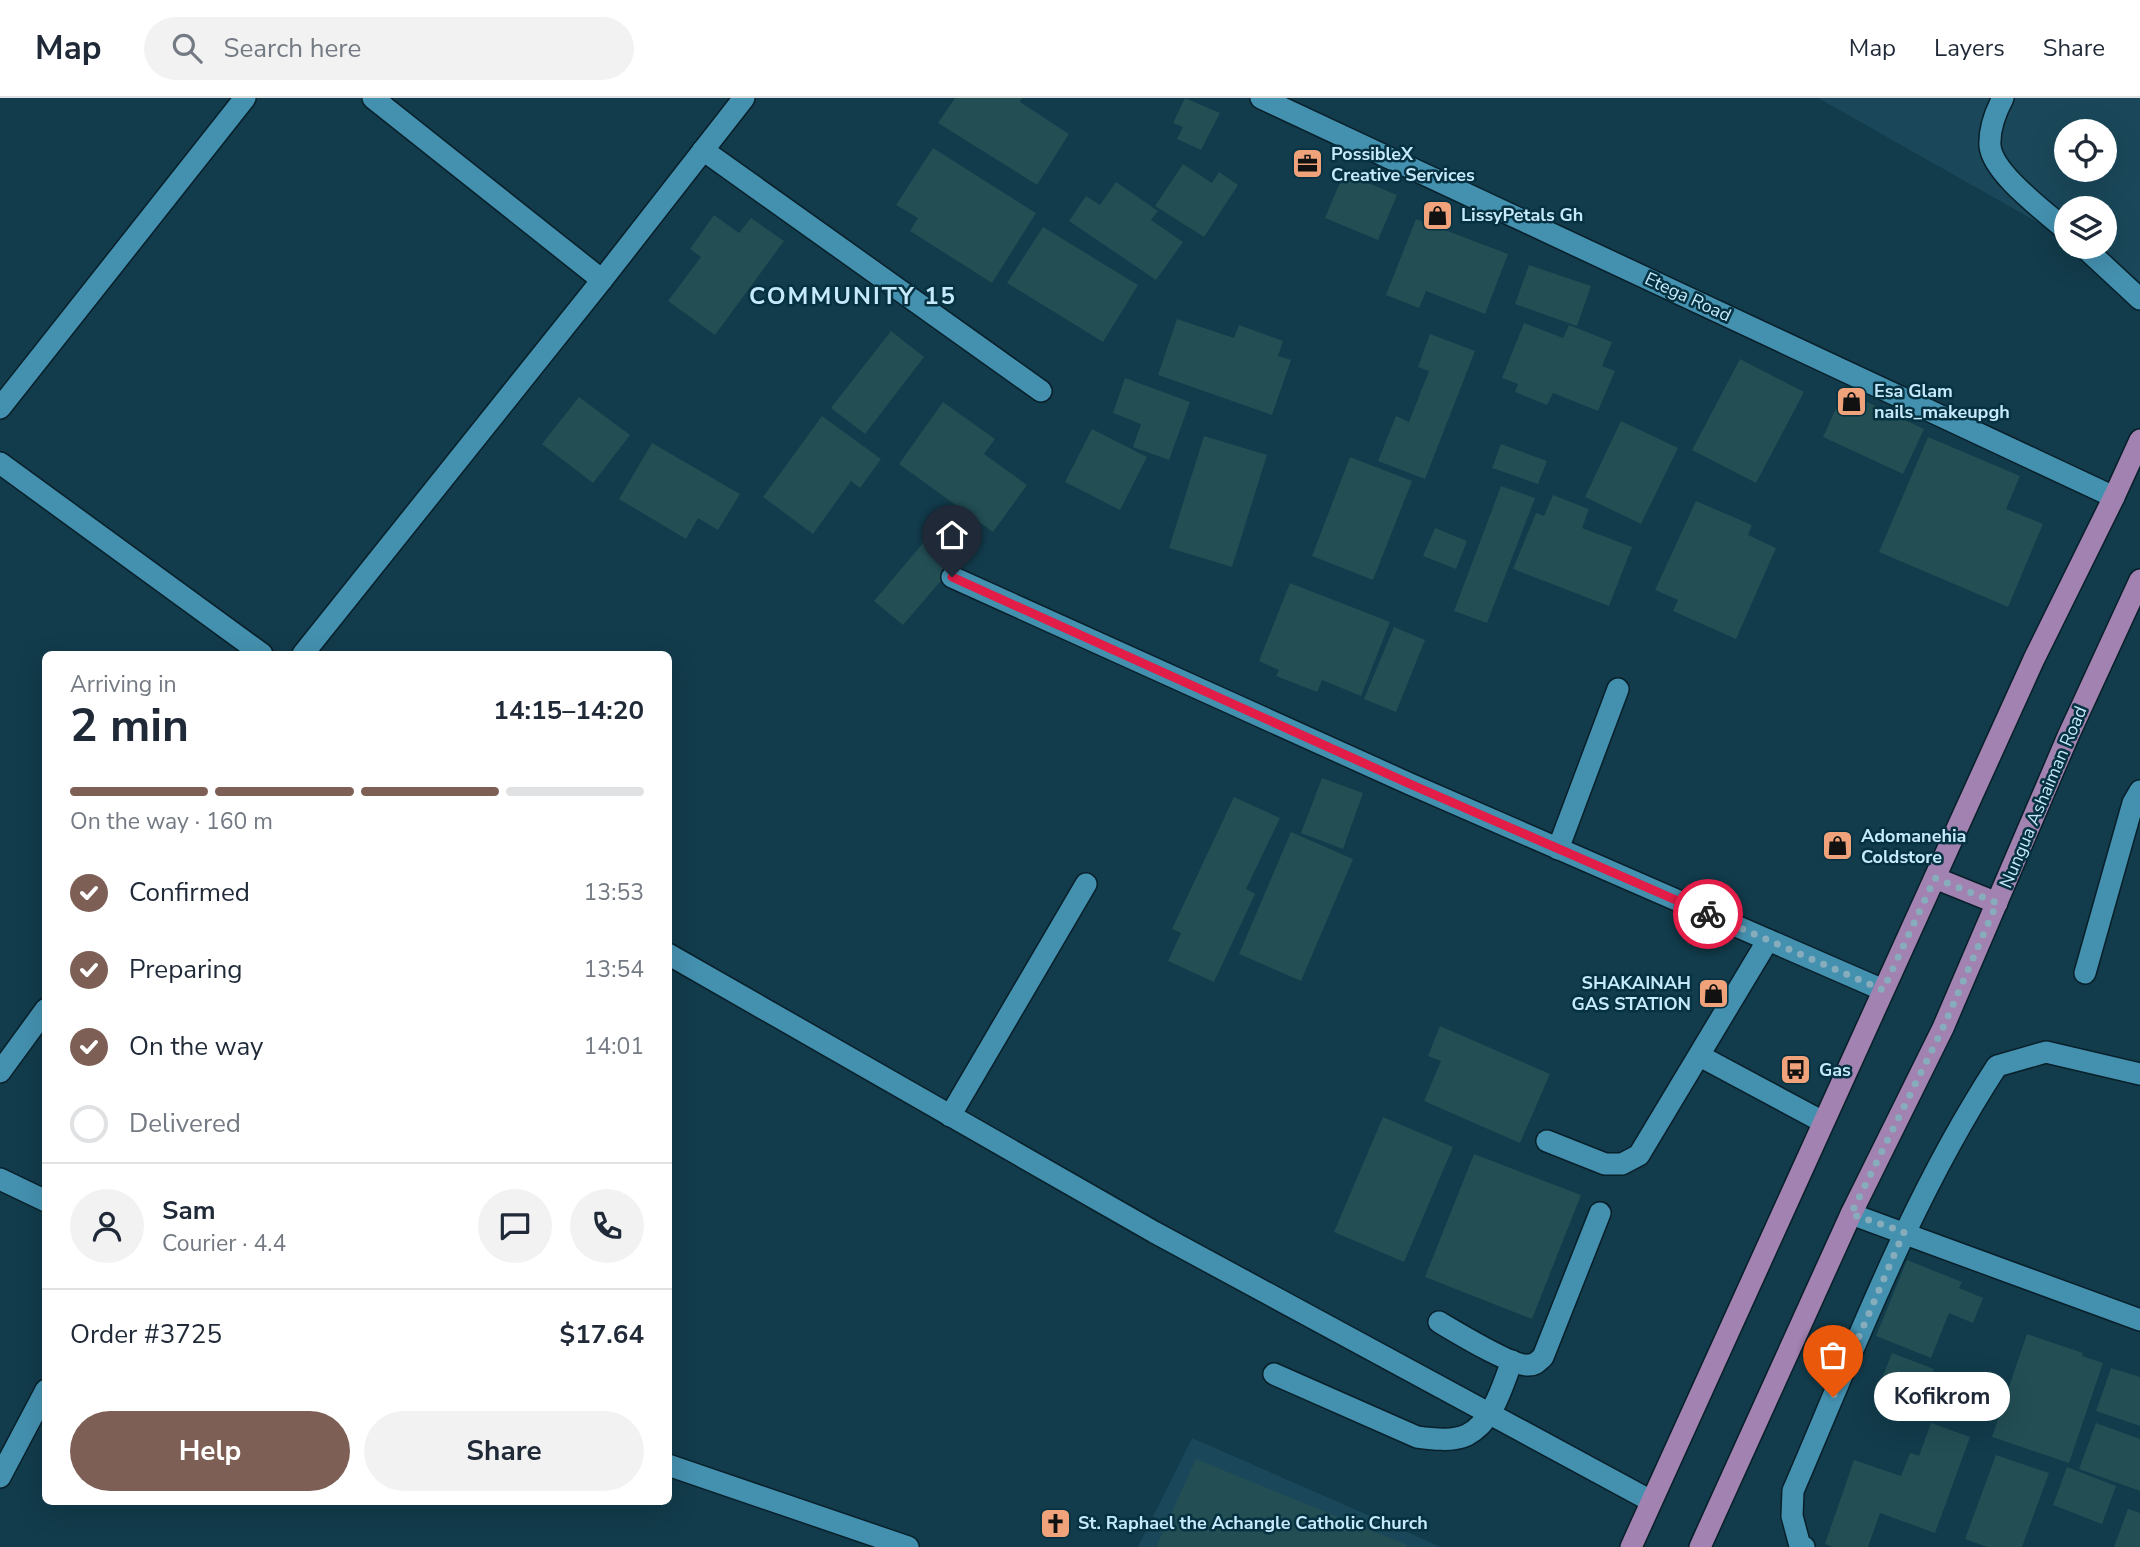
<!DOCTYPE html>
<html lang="en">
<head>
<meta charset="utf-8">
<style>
	:root { --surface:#fff; --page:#f2f2f3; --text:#1f2937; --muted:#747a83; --line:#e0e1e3; --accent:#7d5f55 }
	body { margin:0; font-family:"Nunito Sans",sans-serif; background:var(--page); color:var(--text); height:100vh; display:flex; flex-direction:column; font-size:26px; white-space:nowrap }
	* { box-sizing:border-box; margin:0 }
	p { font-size:23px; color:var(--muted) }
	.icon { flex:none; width:38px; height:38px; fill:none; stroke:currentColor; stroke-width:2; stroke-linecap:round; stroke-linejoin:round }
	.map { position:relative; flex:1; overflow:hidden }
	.panel { position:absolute; left:42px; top:553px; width:630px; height:854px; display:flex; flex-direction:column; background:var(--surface); border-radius:10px; box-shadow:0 7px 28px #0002 }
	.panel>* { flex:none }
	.fabs { position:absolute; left:2054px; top:21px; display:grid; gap:14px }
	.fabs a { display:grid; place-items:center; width:63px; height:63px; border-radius:50%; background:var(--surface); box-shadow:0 7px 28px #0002; font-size:35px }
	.pin { position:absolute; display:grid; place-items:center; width:60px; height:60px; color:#fff; margin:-72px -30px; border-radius:50% 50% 50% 0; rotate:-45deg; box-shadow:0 0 7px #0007 }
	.pin .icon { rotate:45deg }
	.courier { position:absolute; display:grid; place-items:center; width:70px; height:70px; margin:-35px; border:5px solid #e11d48; border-radius:50%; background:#fff; color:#222; box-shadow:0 2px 9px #0007 }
	.bubble { position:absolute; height:49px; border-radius:24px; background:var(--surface); box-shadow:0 7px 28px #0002; font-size:23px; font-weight:700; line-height:49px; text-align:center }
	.head em { font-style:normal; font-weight:700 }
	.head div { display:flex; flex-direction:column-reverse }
	.head { display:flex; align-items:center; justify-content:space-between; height:119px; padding:0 28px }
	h1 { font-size:46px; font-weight:700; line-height:52px }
	.bar { display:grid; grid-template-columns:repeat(4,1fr); gap:10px 7px; align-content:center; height:84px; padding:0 28px }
	.bar i { height:9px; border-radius:5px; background:var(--line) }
	.bar .selected { background:var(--accent) }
	.bar p { grid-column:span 4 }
	.line { display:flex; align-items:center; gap:18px; padding:0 28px; border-top:2px solid var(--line) }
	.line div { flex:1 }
	.round { display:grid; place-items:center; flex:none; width:74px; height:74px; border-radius:37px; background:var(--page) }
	ol { padding:0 28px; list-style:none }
	li { display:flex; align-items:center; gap:21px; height:77px }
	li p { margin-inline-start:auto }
	li .icon { padding:7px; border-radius:50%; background:var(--accent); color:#fff; stroke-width:4 }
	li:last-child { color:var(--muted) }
	li i { width:38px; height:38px; border:4px solid var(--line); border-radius:50% }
	.action { display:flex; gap:14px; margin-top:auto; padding:14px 28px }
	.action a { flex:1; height:80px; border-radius:42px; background:var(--accent); color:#fff; font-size:28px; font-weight:700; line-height:80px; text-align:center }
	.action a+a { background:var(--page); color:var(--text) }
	header { display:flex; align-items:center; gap:42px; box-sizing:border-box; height:98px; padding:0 35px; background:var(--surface); border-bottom:2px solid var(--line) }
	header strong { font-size:33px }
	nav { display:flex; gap:38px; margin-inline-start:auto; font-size:24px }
	.search { width:490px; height:63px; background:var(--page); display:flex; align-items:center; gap:18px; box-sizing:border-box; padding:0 24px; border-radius:38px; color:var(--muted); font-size:26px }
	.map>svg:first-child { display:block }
	.built { fill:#1a485a; fill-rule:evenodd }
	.building { fill:#224e54 }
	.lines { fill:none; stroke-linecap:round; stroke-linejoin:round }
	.minor-casing { stroke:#08202a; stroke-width:24 }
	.major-casing { stroke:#08202a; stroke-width:24 }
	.minor { stroke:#4490af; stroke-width:21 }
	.major { stroke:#a282b0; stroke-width:21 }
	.done { stroke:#87adbd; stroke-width:7; stroke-dasharray:0 12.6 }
	.route { stroke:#e11d48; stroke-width:9 }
	.labels { text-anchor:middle; stroke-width:5; stroke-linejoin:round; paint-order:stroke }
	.poi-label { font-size:18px; font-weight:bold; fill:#c6eafb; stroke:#053140; text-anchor:start }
	.street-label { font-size:18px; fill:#c6eafb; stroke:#053140 }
	.district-label { font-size:24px; font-weight:bold; letter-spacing:2px; fill:#c6eafb; stroke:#053140 }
</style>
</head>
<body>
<header>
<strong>Map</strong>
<div class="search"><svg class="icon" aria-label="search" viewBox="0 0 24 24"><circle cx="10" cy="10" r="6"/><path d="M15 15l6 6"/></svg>Search here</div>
<nav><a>Map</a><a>Layers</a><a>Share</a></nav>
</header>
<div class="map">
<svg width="2140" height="1449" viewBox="0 0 2140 1449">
	<rect width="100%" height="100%" fill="#123b4b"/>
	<g class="built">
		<path d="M1818,0H2140V187L2079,149H2105V110H2067V141ZM2067,33H2105V72H2067Z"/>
		<path d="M1192,1340L1441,1449H1138Z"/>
	</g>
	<g class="building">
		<path d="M955,0H1022L1020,4L1069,36L1037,87L938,25Z"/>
		<path d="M1185,0L1220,15L1201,52L1177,41L1183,29L1173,25Z"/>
		<path d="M933,50L1036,115L992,185L910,133L918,120L896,107Z"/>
		<path d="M1183,66L1212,85L1219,74L1238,87L1204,139L1155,108Z"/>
		<path d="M1344,75L1397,97L1378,142L1325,120Z"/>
		<path d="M1116,84L1158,113L1151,122L1183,144L1156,182L1069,123L1086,98L1100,107Z"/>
		<path d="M714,117L739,135L751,120L784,143L715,237L668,203L701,159L690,151Z"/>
		<path d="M1416,121L1508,156L1485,216L1426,193L1419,210L1386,197Z"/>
		<path d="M1043,129L1138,187L1103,244L1007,185Z"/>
		<path d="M1529,167L1591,188L1577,228L1515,206Z"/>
		<path d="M1177,221L1234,240L1239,227L1283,243L1278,258L1291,262L1272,317L1158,277Z"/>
		<path d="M1524,225L1563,240L1569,227L1612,244L1602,268L1615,273L1598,313L1553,295L1547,307L1515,294L1518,286L1502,280Z"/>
		<path d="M891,233L924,259L865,336L831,310Z"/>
		<path d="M1430,236L1475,253L1425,381L1378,363L1396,318L1409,324L1429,273L1418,269Z"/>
		<path d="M1740,261L1804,294L1756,385L1692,352Z"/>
		<path d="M1125,280L1190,304L1169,362L1133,349L1141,326L1113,315Z"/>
		<path d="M1844,293L1924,331L1903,376L1823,339Z"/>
		<path d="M579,299L630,337L593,385L542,346Z"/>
		<path d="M943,304L995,341L984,356L1027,387L993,434L899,366Z"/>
		<path d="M822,318L881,361L860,390L851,383L813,436L763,399Z"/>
		<path d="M1621,323L1678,350L1641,426L1585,399Z"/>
		<path d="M1092,331L1147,359L1120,412L1065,384Z"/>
		<path d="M1204,338L1267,357L1232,469L1169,450Z"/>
		<path d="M1928,339L2020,378L2006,411L2043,426L2008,509L1879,454Z"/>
		<path d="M652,345L740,396L718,432L698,420L686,441L619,401Z"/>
		<path d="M1501,346L1547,363L1538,386L1492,370Z"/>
		<path d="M1350,359L1412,383L1373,482L1312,458Z"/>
		<path d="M1501,388L1535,400L1487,525L1454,513Z"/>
		<path d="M1553,397L1589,411L1582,430L1632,449L1609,508L1513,471L1536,415L1544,418Z"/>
		<path d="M1696,403L1752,427L1748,437L1776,450L1736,541L1673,513L1678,502L1655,492Z"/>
		<path d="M951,412L980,437L903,527L874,503Z"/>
		<path d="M1435,430L1467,443L1456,471L1423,458Z"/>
		<path d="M1290,485L1390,524L1361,598L1322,582L1317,594L1276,578L1279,572L1259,563Z"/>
		<path d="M1394,529L1425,542L1396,614L1364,601Z"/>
		<path d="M1322,680L1363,695L1343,751L1301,735Z"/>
		<path d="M1234,699L1280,720L1246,791L1255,796L1214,884L1168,863L1181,835L1172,831Z"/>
		<path d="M1291,734L1353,761L1301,883L1239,856Z"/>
		<path d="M1440,928L1550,976L1520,1045L1424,1003L1441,963L1428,958Z"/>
		<path d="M1383,1019L1453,1049L1404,1164L1334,1134Z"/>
		<path d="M1474,1056L1581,1097L1532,1221L1425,1179Z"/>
		<path d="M1907,1162L1962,1184L1959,1190L1983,1200L1973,1225L1949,1215L1931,1260L1876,1238Z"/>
		<path d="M2027,1236L2083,1255L2082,1258L2103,1265L2069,1365L1992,1339Z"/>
		<path d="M1892,1255L1934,1271L1916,1315L1875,1298Z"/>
		<path d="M2111,1270L2140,1279V1328L2096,1313Z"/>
		<path d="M1931,1325L1970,1339L1935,1435L1880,1415L1868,1449H1833L1825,1446L1854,1362L1901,1378L1910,1355L1919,1358Z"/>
		<path d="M2096,1325L2140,1341V1393L2079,1371Z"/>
		<path d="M1996,1357L2049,1375L2022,1449H1987L1965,1441Z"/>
		<path d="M1196,1361L1407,1447L1406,1449H1156Z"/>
		<path d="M2067,1369L2116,1388L2102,1426L2053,1407Z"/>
		<path d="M2128,1411L2140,1415V1449H2114Z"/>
	</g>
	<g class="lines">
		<defs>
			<g id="minor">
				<path d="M373,0L602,182"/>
				<path d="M1261,0L2114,399"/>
				<path d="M2003,0C1995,15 1989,31 1990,48C1993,76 2046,114 2067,133"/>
				<path d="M703,52L1041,293"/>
				<path d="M2084,149L2140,201"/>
				<path d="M0,310L245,0"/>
				<path d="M0,365L262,556"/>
				<path d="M952,479L1410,686L1883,892"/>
				<path d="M303,556L602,182L744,0"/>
				<path d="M1558,751L1618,591"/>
				<path d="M668,856L1154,1134L1651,1403"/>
				<path d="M2085,875L2133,705L2140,693"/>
				<path d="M1700,958L1823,1024"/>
				<path d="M0,974L46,911"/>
				<path d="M950,1018L1086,786"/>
				<path d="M1547,1043L1605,1066H1622L1639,1057L1768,842"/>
				<path d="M0,1081L46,1103"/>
				<path d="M1851,1116L2140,1222"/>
				<path d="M1439,1224C1456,1234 1513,1269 1529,1267C1536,1267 1538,1263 1543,1259L1600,1115"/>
				<path d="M1274,1276L1417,1339C1431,1341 1453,1344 1467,1337C1493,1324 1502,1289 1512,1263"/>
				<path d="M668,1367L908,1449"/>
				<path d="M0,1379L46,1292"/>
				<path d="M1804,1449L1800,1448L1792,1418L1793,1393C1855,1249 1911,1100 1997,968L2046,954L2140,976"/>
			</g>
			<g id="major">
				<path d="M1935,780L1997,805"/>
				<path d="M1631,1449L2034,561L2114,399L2140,342"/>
				<path d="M1700,1449L1851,1116L1943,930L2069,636L2140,482"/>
			</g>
		</defs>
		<use href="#minor" class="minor-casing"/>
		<use href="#major" class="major-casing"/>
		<use href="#minor" class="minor"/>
		<use href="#major" class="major"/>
	</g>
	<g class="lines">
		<path class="done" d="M1708,816L1883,892L1935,780L1997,805L1943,930L1851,1116L1904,1134L1833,1299"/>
		<path class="route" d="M952,479L1410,686L1708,816"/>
	</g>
	<defs>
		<symbol id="office-square" viewBox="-11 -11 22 22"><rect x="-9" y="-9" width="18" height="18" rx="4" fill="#f0a27a" stroke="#053140"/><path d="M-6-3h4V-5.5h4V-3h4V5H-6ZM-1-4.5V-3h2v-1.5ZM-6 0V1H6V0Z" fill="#111"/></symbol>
		<symbol id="shop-square" viewBox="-11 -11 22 22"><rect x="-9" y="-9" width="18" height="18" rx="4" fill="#f0a27a" stroke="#053140"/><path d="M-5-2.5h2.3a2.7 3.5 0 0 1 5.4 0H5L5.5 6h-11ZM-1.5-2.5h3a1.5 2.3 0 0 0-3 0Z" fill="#111"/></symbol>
		<symbol id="bus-square" viewBox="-11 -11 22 22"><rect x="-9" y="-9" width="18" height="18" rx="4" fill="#f0a27a" stroke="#053140"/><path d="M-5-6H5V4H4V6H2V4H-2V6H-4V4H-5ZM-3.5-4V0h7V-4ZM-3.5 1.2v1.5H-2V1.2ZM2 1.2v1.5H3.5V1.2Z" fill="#111"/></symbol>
		<symbol id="church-square" viewBox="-11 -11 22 22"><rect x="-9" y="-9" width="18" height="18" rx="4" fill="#f0a27a" stroke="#053140"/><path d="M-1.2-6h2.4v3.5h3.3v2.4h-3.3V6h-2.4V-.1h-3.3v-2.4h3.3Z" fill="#111"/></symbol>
	</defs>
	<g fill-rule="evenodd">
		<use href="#office-square" x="1290" y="48" width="35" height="35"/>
		<use href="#shop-square" x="1420" y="100" width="35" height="35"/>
		<use href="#shop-square" x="1834" y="286" width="35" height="35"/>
		<use href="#shop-square" x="1820" y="730" width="35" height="35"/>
		<use href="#shop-square" x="1696" y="878" width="35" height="35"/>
		<use href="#bus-square" x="1778" y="954" width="35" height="35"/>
		<use href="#church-square" x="1038" y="1408" width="35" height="35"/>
	</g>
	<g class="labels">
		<g class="poi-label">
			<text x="1331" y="62">PossibleX<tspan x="1331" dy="21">Creative Services</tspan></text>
			<text x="1461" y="123">LissyPetals Gh</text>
			<text x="1874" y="299">Esa Glam<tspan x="1874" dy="21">nails_makeupgh</tspan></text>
			<text x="1861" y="744">Adomanehia<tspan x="1861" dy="21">Coldstore</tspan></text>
			<text x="1691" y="891" text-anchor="end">SHAKAINAH<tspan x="1691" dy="21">GAS STATION</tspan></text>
			<text x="1819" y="978">Gas</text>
			<text x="1078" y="1431">St. Raphael the Achangle Catholic Church</text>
		</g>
		<g class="street-label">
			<text transform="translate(1688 199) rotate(25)" y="6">Etega Road</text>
			<text transform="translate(2043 699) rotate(-67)" y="6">Nungua Ashaiman Road</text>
		</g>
		<g class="district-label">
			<text x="853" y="206">COMMUNITY 15</text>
		</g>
	</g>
</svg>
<div class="fabs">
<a><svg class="icon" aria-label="locate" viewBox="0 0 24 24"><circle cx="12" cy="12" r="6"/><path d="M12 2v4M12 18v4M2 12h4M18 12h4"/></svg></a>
<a><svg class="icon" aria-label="layers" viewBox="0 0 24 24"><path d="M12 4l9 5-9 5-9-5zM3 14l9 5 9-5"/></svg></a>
</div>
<div class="pin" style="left:1833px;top:1299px;background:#ea580c"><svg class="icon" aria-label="bag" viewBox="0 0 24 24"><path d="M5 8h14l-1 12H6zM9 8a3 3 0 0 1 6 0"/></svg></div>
<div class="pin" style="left:952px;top:479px;background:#1f2937"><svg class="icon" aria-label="home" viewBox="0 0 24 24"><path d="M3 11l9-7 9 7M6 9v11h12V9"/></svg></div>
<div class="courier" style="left:1708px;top:816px"><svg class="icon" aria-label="bike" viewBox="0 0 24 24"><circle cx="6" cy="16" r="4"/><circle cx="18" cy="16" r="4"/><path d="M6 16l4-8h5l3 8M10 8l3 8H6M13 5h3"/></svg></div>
<div class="bubble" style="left:1874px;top:1274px;width:136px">Kofikrom</div>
<section class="panel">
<div class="head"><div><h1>2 min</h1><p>Arriving in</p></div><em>14:15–14:20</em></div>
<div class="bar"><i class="selected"></i><i class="selected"></i><i class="selected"></i><i></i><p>On the way · 160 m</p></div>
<ol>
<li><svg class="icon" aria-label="check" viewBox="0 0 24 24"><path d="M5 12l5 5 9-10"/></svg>Confirmed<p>13:53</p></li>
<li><svg class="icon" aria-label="check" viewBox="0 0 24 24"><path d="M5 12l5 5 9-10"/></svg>Preparing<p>13:54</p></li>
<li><svg class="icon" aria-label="check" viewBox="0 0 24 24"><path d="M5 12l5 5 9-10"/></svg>On the way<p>14:01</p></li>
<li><i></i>Delivered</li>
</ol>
<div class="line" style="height:126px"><a class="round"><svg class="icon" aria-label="person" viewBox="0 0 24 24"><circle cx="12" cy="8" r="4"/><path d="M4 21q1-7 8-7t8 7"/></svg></a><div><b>Sam</b><p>Courier · 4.4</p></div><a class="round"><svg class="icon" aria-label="chat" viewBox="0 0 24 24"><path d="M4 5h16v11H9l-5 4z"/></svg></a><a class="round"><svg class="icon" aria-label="phone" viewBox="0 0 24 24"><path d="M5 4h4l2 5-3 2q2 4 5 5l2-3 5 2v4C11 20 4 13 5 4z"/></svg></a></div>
<div class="line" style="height:91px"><div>Order #3725</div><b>$17.64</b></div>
<div class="action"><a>Help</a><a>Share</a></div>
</section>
</div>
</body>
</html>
